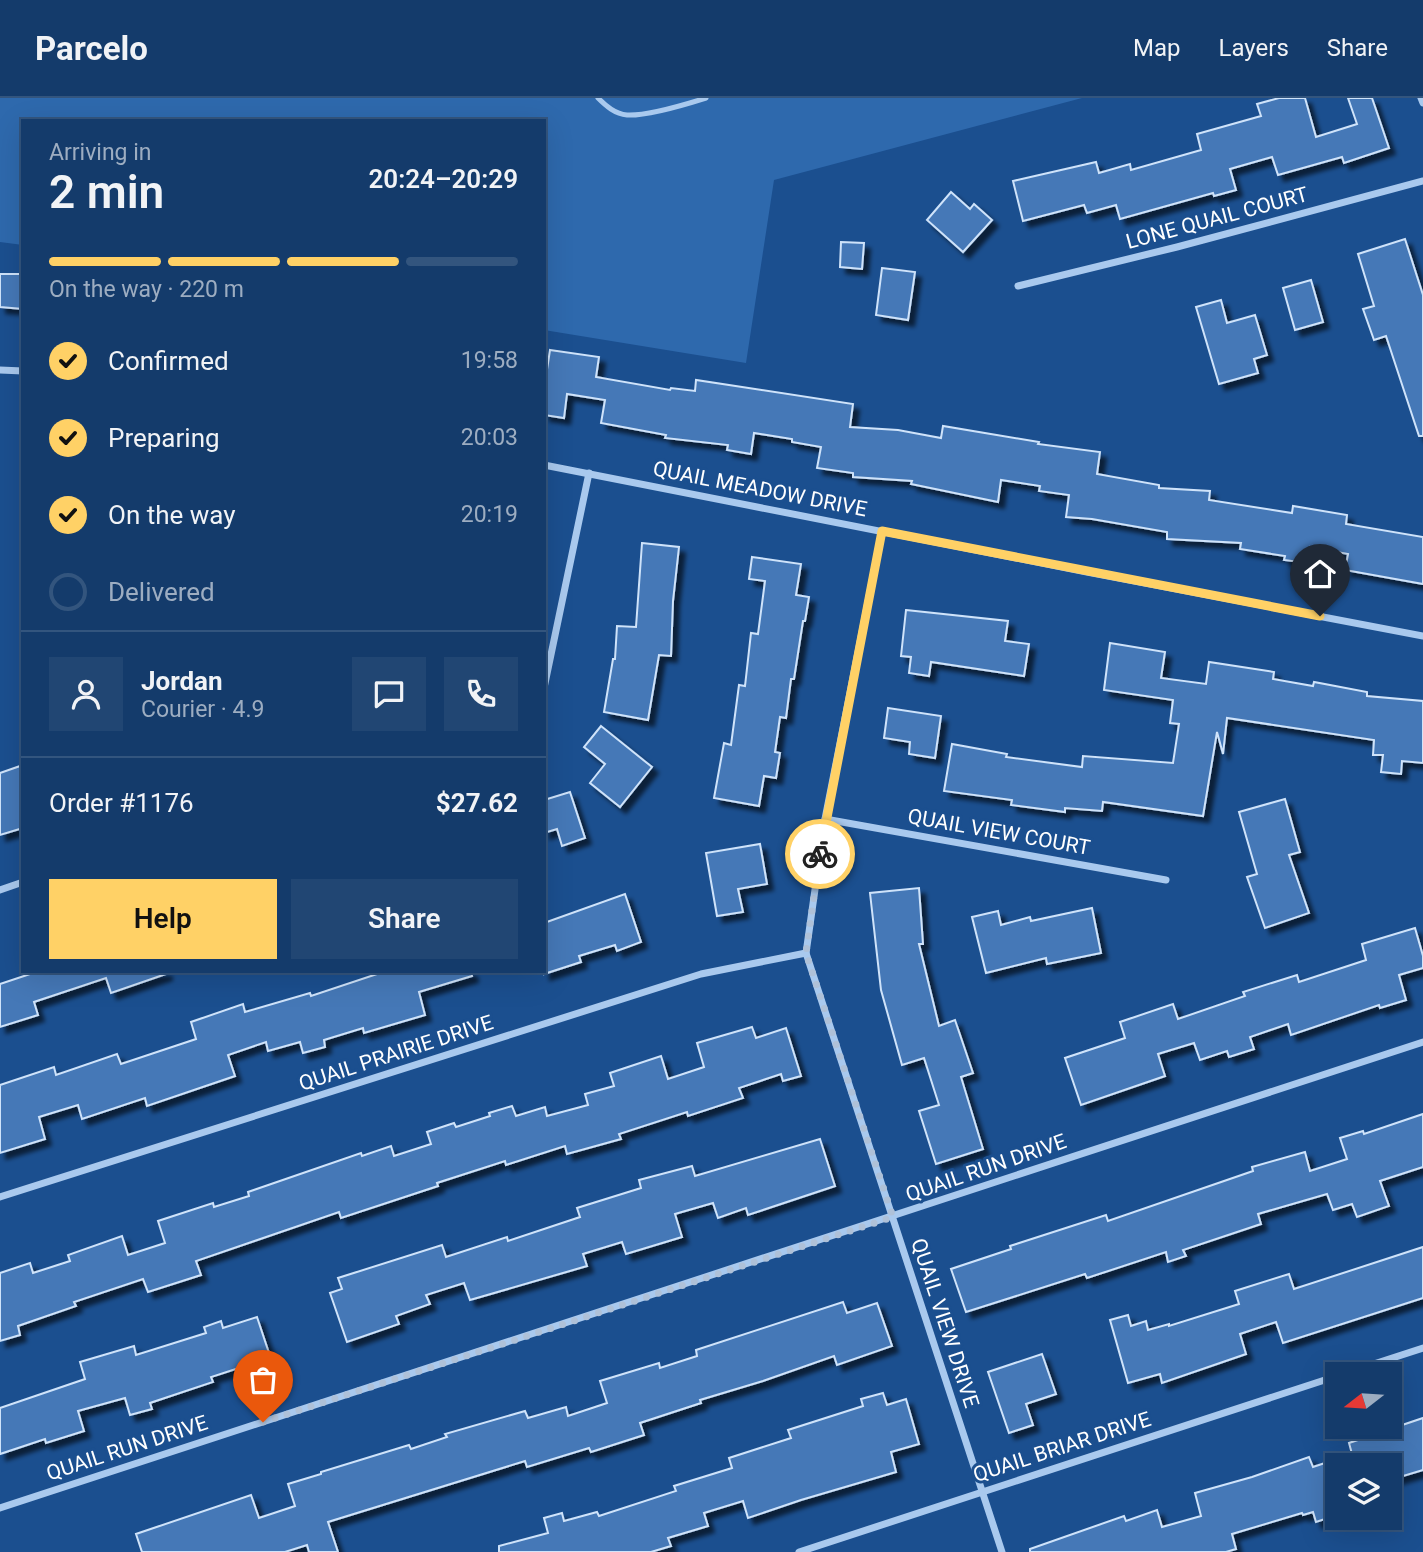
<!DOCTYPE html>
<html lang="en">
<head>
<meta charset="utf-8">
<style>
	:root { --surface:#143b6b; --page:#214673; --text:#f1f3f6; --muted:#9dadc1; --line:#33557e; --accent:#ffd166 }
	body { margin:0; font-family:Roboto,sans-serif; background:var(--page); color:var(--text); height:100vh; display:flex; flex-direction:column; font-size:26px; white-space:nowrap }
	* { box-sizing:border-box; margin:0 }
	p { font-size:23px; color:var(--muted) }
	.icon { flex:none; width:38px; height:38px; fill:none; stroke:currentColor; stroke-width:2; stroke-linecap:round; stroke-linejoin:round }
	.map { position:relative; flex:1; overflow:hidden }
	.side { position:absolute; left:21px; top:21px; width:525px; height:854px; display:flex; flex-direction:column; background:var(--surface); border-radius:0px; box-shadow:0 7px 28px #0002,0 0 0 2px var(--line) }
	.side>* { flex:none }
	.needle { width:46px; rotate:253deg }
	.controls { position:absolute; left:1325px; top:1264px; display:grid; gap:14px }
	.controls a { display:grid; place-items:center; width:77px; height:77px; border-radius:0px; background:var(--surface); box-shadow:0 7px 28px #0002,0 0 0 2px var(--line); font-size:35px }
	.pin { position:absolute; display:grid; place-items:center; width:60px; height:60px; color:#fff; margin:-72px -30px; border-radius:50% 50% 50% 0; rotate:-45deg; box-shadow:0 0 7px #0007 }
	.pin .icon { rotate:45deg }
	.courier { position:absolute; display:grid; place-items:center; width:70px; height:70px; margin:-35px; border:5px solid #ffd166; border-radius:50%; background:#fff; color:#222; box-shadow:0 2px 9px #0007 }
	.headline em { font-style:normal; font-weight:600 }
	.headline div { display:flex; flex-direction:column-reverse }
	.headline { display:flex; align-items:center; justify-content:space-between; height:119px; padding:0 28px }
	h1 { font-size:46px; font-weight:600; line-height:52px }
	.bar { display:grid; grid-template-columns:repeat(4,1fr); gap:10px 7px; align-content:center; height:84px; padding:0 28px }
	.bar i { height:9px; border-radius:5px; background:var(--line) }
	.bar .selected { background:var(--accent) }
	.bar p { grid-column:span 4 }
	.line { display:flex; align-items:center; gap:18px; padding:0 28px; border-top:2px solid var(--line) }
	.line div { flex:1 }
	.round { display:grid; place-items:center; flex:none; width:74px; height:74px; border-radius:0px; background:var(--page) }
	ol { padding:0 28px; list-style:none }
	li { display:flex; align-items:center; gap:21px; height:77px }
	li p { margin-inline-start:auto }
	li .icon { padding:7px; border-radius:50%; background:var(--accent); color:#111; stroke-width:4 }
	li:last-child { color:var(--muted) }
	li i { width:38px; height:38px; border:4px solid var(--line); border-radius:50% }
	.action { display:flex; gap:14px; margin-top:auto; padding:14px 28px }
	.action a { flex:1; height:80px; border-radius:0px; background:var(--accent); color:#111; font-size:28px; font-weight:600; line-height:80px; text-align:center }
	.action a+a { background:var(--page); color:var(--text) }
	header { display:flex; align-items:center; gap:42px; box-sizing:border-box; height:98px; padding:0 35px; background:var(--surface); border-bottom:2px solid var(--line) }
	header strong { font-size:33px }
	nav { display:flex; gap:38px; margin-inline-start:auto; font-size:24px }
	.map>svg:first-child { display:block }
	.green { fill:#2e69ad }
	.building { fill:#4478b7; stroke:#cfe3fa; stroke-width:2; filter:url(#shadow) }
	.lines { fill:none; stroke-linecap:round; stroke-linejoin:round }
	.lane { stroke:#a9c9ee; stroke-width:5 }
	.street { stroke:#a9c9ee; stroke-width:7 }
	.done { stroke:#afc1d8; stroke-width:7; stroke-dasharray:0 12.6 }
	.route { stroke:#ffd166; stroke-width:9 }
	.labels { text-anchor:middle; stroke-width:6; stroke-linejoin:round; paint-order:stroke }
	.street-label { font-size:21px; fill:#fff; stroke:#1b4f8f }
</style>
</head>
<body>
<header>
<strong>Parcelo</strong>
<nav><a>Map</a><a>Layers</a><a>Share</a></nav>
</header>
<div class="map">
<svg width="1423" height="1454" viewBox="0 0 1423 1454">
	<defs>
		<filter id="shadow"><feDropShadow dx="6" dy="6" stdDeviation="2" flood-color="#0009"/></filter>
	</defs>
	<rect width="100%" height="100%" fill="#1b4f8f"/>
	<path class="green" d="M0,0H1082L774,82L746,265L544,232V23H23V147L0,144Z"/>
	<g class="building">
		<path d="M1279,0H1305L1316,39L1357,26L1348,0H1372L1389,50L1344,65L1342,59L1278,77L1272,59L1230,71L1236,92L1214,98L1213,95L1120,121L1116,107L1087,115L1084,107L1023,123L1013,83L1096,64L1099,75L1130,66L1131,72L1201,52L1197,36L1261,18L1257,6Z"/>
		<path d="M951,94L970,111L974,106L992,122L963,154L927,122Z"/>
		<path d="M1405,141L1423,197V338H1419L1386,238L1374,242L1363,211L1374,208L1358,156Z"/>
		<path d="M841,144L864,145L862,171L840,169Z"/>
		<path d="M882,170L915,174L908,222L876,217Z"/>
		<path d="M0,176H23V211L0,209Z"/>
		<path d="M1311,182L1323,224L1295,232L1283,190Z"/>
		<path d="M1221,202L1227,225L1255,217L1267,257L1254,261L1258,275L1219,286L1196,209Z"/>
		<path d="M550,252L599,259L596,279L670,292L671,290L695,293L696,282L853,306L850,329L898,332L941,340L943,328L1039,344L1038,346L1100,354L1097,376L1159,387V390L1210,393L1209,402L1292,415L1293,408L1347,417L1346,426L1423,439V486L1345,472L1348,456L1310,449L1307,465L1284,462L1285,458L1240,451L1241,445L1167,441V434L1092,421L1066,419L1069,397L1039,393L1040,388L1001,382L998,404L911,386L912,383L853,379V375L817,370L821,349L792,344V341L754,335L751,356L727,352L728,347L665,340L666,337L601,325L605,302L567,296L564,320L544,317V291Z"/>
		<path d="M642,445L679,449L673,503L671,558L659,557L648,622L604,614L613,561H615L617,528L636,529Z"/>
		<path d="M752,459L801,466L796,497L809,499L805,523H803L794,581H791L786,620L780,619L775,654L780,655L776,680L764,678L759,708L714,700L724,645L731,647L739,587L745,588L751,535L758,536L765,483L749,481Z"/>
		<path d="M906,512L1008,523L1005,543L1029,546L1024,578L931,564L929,578L909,575L911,559L901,558Z"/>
		<path d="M1110,545L1165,554L1161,580L1206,586L1209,564L1274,574L1273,581L1313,588L1314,584L1367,594V598L1423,603V665L1402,663L1401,676L1381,674L1383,657H1373L1374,642L1227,620L1223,656L1217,634L1203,718L1103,704L1102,713L1065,710V714L1011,707L1012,702L944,693L952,646L1007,656L1006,659L1082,669L1083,658L1173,665L1179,626L1170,625L1173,602L1104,592Z"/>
		<path d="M888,610L941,618L935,660L909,656L910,644L884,640Z"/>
		<path d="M601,628L652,669L620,709L590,685L605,666L584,649Z"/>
		<path d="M23,667V730L0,737V675Z"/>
		<path d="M570,694L585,740L562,748L557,731L544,735V702Z"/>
		<path d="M1285,701L1300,754L1289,757L1309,815L1265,830L1247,779L1257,776L1239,714Z"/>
		<path d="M760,746L767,786L738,791L743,814L717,818L706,755Z"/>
		<path d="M919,790L923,846H919L939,928L955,922L973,975L961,979L983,1051L936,1066L919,1013L939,1007L924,960L902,967L881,892L870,795Z"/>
		<path d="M625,796L641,844L617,853L615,847L579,858L581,864L544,876V825Z"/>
		<path d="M1092,810L1101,855L1047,866L1046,860L986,875L972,819L998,813L1001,827L1030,819L1031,823Z"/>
		<path d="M1415,830L1423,858V870L1399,877L1406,902L1380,910L1379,907L1291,937L1288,926L1250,939L1254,951L1229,959L1227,953L1200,962L1194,945L1158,956L1165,978L1081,1007L1065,960L1125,940L1120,924L1173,906L1178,921L1245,898L1243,894L1297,877L1299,884L1366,862L1362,846Z"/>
		<path d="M39,873H166V876L111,895L106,880L34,904L38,917L0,929V886Z"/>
		<path d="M386,873H471L472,878L419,894L425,917L364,935L363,930L324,942L325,949L303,955L300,944L268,953L266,944L228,957L235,978L147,1008L145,1000L82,1021L78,1007L39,1019L45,1041L0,1055V987L54,969L56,977L117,956L121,966L196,941L191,924L243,906L245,914L310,895L311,898Z"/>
		<path d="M752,929L756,940L786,930L801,978L783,983L781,976L739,990L743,1000L688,1018L687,1014L619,1036L621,1041L567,1056L565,1048L506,1067L505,1063L437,1085L438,1088L341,1120L339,1114L196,1163L201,1177L148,1194L143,1181L74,1204L76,1208L18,1228L20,1237L0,1243V1175L30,1165L33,1175L70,1163L68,1157L122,1138L128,1157L165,1145L158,1123L213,1105L214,1109L249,1098L248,1094L361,1055L362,1058L391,1048L394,1058L431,1046L427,1034L454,1025L456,1029L490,1018L489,1015L512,1008L516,1018L545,1009L547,1018L588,1007L585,996L614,988L610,975L661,958L668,981L704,969L697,945Z"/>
		<path d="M1423,1016V1069L1380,1083L1389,1108L1357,1119L1352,1106L1333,1112L1327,1096L1258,1116L1261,1126L1183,1152L1186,1158L1168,1164L1166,1154L1087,1180L1085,1176L966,1214L951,1171L1011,1151L1010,1148L1106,1117L1108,1123L1253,1073L1252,1069L1305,1054L1310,1073L1347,1061L1340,1040L1363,1033L1364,1036Z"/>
		<path d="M820,1041L835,1088L748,1117L746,1110L718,1120L713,1105L675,1116L682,1139L626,1156L622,1144L583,1156L587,1168L470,1202L464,1185L426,1197L430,1206L396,1218L399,1226L347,1244L330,1195L342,1191L338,1180L442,1147L446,1159L507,1139L508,1143L580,1119L577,1110L641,1090L639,1082L692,1068L695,1078Z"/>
		<path d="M1423,1149V1200L1283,1245L1276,1224L1240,1236L1246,1256L1162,1285L1160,1276L1128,1285L1110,1222L1128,1217L1131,1228L1146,1223L1148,1232L1169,1226V1228L1239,1206L1235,1193L1289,1176L1294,1191Z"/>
		<path d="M843,1204L847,1215L877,1205L892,1248L837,1267L834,1258L763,1283L700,1302L701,1305L640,1325L644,1337L591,1354L589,1350L527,1369L525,1363L328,1424L338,1454H309L307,1447L285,1454H142L136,1436L251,1397L259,1420L295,1408L288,1386L321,1376V1374L409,1347L411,1351L447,1339L445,1336L525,1313L528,1320L566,1309L568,1318L607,1305L600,1283L659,1265L660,1270L697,1258L696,1252Z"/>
		<path d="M257,1219L274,1270L252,1277L248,1267L211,1279L213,1284L150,1305L152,1311L130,1317L125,1300L78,1313L84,1333L46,1345L45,1341L0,1356V1310L85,1281L80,1264L134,1248L136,1257L206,1235L204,1229L221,1223L223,1230Z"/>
		<path d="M1042,1256L1056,1296L1026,1306L1033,1327L1009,1335L988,1274Z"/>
		<path d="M883,1295L887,1307L906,1301L919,1346L891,1354L896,1374L801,1402L748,1420L743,1403L704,1415L708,1428L668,1440L671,1448L651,1454H499V1448L548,1435L544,1420L562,1415L564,1423L597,1414L599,1418L676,1393L674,1388L732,1370L729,1360L791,1340L788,1332L863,1308L861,1301Z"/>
		<path d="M1423,1320V1372L1390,1382V1367H1355L1349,1345Z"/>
		<path d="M1309,1359L1313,1369L1337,1361V1417L1316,1424L1313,1414L1303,1417L1302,1415L1232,1436L1236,1451L1226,1454H1030V1451L1124,1418L1126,1423L1157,1412L1162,1429L1201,1418L1195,1395L1252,1379Z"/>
	</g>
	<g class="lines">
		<path class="lane" d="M598,0C606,8 615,16 627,17C646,18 687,6 706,0"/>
		<g class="street">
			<path d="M1421,0L1423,5"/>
			<path d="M1018,188L1177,149L1423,83"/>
			<path d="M0,272L23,273"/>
			<path d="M544,367L1087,474L1423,538"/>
			<path d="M882,433L825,721L806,855L1002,1454"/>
			<path d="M544,590L589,375"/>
			<path d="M825,721L1166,782"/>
			<path d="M0,792L23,784"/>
			<path d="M0,1099L701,876L806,855"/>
			<path d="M1343,1276L1423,1250"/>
			<path d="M0,1410L1423,944"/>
			<path d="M799,1454L1337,1278"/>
		</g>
	</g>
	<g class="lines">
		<path class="done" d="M263,1324L893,1119L806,855L820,756"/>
		<path class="route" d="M820,756L882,433L1320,518"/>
	</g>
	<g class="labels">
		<g class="street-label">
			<text transform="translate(1217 120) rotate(-15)" y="7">LONE QUAIL COURT</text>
			<text transform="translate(760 391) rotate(11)" y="7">QUAIL MEADOW DRIVE</text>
			<text transform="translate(999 734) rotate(10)" y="7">QUAIL VIEW COURT</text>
			<text transform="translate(396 955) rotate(-18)" y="7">QUAIL PRAIRIE DRIVE</text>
			<text transform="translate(986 1070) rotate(-19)" y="7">QUAIL RUN DRIVE</text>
			<text transform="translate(945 1225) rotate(72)" y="7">QUAIL VIEW DRIVE</text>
			<text transform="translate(1062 1349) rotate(-18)" y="7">QUAIL BRIAR DRIVE</text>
			<text transform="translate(127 1350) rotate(-18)" y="7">QUAIL RUN DRIVE</text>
		</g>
	</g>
</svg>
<div class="controls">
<a><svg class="needle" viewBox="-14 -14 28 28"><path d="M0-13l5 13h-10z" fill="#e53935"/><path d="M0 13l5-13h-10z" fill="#9dadc1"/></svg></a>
<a><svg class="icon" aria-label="layers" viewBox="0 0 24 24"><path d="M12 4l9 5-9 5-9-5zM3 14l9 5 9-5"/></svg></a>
</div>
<div class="pin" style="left:263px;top:1324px;background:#ea580c"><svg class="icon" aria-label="bag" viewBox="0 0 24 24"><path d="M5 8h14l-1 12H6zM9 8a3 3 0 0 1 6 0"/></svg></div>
<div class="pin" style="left:1320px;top:518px;background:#1f2937"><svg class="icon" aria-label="home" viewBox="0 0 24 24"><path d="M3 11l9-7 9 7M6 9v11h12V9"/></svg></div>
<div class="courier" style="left:820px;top:756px"><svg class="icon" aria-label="bike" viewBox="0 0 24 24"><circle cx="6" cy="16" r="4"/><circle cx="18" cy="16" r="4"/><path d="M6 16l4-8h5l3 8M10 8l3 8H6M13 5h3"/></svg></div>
<section class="side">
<div class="headline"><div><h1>2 min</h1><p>Arriving in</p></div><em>20:24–20:29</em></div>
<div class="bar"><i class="selected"></i><i class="selected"></i><i class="selected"></i><i></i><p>On the way · 220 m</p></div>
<ol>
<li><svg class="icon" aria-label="check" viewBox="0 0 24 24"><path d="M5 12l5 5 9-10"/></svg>Confirmed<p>19:58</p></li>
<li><svg class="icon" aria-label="check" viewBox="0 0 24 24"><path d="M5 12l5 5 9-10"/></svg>Preparing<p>20:03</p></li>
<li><svg class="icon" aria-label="check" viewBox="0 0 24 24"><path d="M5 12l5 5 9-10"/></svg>On the way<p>20:19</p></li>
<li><i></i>Delivered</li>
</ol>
<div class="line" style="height:126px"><a class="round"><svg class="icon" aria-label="person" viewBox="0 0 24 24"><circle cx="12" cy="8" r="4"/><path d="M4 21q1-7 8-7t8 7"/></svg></a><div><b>Jordan</b><p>Courier · 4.9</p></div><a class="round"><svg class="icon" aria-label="chat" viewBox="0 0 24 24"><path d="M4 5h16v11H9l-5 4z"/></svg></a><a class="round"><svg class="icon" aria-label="phone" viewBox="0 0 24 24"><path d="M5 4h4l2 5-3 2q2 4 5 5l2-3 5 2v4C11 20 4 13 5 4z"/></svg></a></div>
<div class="line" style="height:91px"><div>Order #1176</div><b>$27.62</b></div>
<div class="action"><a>Help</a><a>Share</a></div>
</section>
</div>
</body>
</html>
